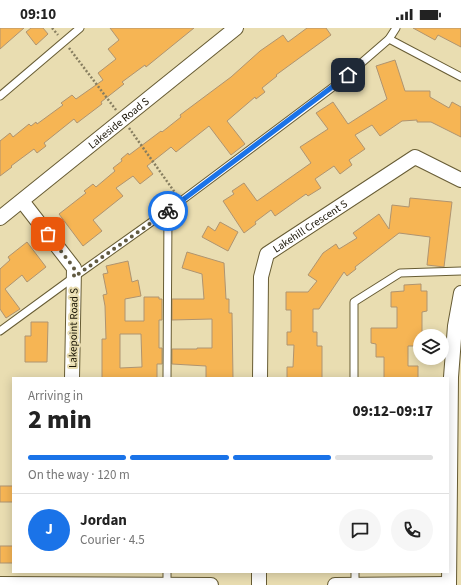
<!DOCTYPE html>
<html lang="en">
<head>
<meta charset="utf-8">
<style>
	:root { --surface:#fff; --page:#f6f6f6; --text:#222; --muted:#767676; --line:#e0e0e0; --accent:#1a73e8 }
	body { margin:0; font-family:"Source Sans 3",sans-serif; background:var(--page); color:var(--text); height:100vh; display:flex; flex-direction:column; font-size:15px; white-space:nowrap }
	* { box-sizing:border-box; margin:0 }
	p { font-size:13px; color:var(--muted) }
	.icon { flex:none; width:22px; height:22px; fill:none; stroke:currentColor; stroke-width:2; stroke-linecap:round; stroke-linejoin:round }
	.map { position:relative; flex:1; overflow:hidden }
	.drawer { position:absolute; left:12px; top:349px; width:437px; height:196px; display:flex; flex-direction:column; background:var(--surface); border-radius:0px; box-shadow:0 2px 10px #0003 }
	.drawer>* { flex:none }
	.buttons { position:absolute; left:413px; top:301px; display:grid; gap:8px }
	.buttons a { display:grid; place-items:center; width:36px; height:36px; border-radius:50%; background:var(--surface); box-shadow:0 2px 10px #0003; font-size:20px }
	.pin { position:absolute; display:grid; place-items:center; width:34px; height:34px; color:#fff; margin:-17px; border-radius:8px; box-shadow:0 2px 6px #0006 }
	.courier { position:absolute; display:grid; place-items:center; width:40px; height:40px; margin:-20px; border:3px solid #1a73e8; border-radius:50%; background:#fff; color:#222; box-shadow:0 1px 5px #0007 }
	.overview em { font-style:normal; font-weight:800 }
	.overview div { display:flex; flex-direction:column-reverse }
	.overview { display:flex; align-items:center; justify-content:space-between; height:68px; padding:0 16px }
	h1 { font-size:26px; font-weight:800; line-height:30px }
	.bar { display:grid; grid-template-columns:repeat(4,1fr); gap:6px 4px; align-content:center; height:48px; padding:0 16px }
	.bar i { height:5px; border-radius:3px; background:var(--line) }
	.bar .on { background:var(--accent) }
	.bar p { grid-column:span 4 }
	.line { display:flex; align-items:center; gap:10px; padding:0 16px; border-top:1px solid var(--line) }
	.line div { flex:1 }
	.round { display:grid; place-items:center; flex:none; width:42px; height:42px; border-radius:21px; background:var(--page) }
	.status { display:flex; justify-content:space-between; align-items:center; height:28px; padding:0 20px; background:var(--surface); direction:ltr }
	.status svg { height:11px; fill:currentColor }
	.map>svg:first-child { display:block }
	.building { fill:#f6b554; stroke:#af9470; fill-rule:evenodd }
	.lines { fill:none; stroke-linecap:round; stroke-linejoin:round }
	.service-casing { stroke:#675c34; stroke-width:9 }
	.minor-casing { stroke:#675c34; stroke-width:16 }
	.path { stroke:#877e60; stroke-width:2.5; stroke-dasharray:2 2; stroke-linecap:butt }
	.service { stroke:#fff; stroke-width:7 }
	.minor { stroke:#fff; stroke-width:14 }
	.done { stroke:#615a41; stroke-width:4; stroke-dasharray:0 7.2 }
	.route { stroke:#1a73e8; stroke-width:5 }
	.labels { text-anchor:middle; stroke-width:4; stroke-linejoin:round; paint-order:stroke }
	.street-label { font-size:11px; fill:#181304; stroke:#e9ddb1 }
</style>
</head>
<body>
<div class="status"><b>09:10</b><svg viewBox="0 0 49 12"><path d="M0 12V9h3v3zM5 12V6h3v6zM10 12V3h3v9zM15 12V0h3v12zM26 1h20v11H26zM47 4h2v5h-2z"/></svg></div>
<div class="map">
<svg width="461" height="557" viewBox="0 0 461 557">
	<rect width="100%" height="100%" fill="#e9ddb1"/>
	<g class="building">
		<path d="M0,0H24L0,21Z"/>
		<path d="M31,0H43L48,6L36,17L26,4Z"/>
		<path d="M110,0H194L146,39L145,37L122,54L124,56L101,74L102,76L77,95L74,91L44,115L46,118L37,125L34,121L11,138L12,139L0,148V113L10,105L13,109L29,96L31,98L36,94L37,96L63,77L61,75L72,67L76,71L103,52L98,45L116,31L108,21L119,12Z"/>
		<path d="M307,0H326L331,7L276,47L277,48L262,60L265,64L256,71L255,69L227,93L245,116L231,127L209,98L176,124L171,119L147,138L153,146L140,156L133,148L116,160L123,168L93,192L102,203L83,218L59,186L86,165L84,163L93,156L96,159L115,143L113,140L122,133L121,131L128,125L129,127L161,103L162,104L181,89L180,87L231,49L260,23L283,7L288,14Z"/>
		<path d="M413,0H461V19L438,7L435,12Z"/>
		<path d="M395,32L405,63H430V69L449,80L452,74L461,79V109L431,94H417V92L402,93L380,108L372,97L355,107L365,121L349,132L352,137L340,146L334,138L315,151L321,160L308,168L306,166L275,188L271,182L255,194L256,196L244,205L223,173L234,166L232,163L244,155L257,173L311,135L300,119L328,101L316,85L333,74L348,96L387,71L376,38Z"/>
		<path d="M410,170L452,174L444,239L427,237L430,209L399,205L355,239L356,241L347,248L344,244L319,281H313V304H317V318H322V350H287V339H293L294,317H287V304H291V282H286V264H308L317,253L308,247L323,225L336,216L339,221L357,210L353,205L379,186L389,201L392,177L409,179Z"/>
		<path d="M220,194L238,204L228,223L202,209L208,198L215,203Z"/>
		<path d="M27,214L46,239L27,254L22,247L5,261L20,281L6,290L0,281V241L10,232L8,229Z"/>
		<path d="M187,224L224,235L226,271H229V285H232L233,350H206V338L172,336V321H197V320H212V291L172,292V271H204L202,246L182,240Z"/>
		<path d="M128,233L132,254L138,252L141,268L125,271V293H144V269H159V271H162V292H159V320H162V336H157V350H102V311H106L105,278L103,267L107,266L103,246L108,245L106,238ZM120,306H141L142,339L120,340Z"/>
		<path d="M421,256V263H427V283L422,284V308H420V318H408V338H418V350H384V329H376V316L371,315V300H397V279H391V264L404,263V257Z"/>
		<path d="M31,294H48L47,334H25V308H31Z"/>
		<rect x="0" y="458" width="13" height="16"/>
		<rect x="0" y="518" width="13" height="17"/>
	</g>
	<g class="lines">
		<defs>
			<g id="service">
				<path d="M389,11L461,49"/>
				<path d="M0,68L80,0"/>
				<path d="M0,303L74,249L181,173L337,56L389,11L396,0"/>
				<path d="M167,350L168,183"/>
				<path d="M354,350V274L400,245L461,243"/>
				<path d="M355,544V557"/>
				<path d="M167,557V544"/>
			</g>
			<g id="minor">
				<path d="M22,173L74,240L72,350"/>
				<path id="s1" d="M0,190L236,0"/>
				<path id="s2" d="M260,350L261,249L267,226L415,129L461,152"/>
				<path d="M0,556L211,557"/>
				<path d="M259,557V544"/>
				<path d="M335,557L449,556"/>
				<path d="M449,557L451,349L455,298L461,265"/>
			</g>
		</defs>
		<use href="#service" class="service-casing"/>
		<use href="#minor" class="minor-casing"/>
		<g class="path">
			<path d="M52,0L58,7"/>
			<path d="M69,20L116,82"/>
			<path d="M129,100L176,166"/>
		</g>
		<use href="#service" class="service"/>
		<use href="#minor" class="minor"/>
	</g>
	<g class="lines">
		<path class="done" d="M48,206L74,240V249L168,183"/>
		<path class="route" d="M168,183L348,47"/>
	</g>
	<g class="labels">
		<g class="street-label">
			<text dy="4" stroke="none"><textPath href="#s1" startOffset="152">Lakeside Road S</textPath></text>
			<text dy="4" stroke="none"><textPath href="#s2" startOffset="176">Lakehill Crescent S</textPath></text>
			<text transform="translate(73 300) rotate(-89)" y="4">Lakepoint Road S</text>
		</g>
	</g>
</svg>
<div class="buttons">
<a><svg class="icon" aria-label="layers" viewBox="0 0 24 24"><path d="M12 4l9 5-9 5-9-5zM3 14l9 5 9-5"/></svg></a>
</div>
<div class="pin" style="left:48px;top:206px;background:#ea580c"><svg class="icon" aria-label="bag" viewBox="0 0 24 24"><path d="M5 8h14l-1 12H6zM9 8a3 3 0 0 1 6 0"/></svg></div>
<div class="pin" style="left:348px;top:47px;background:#1f2937"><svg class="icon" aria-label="home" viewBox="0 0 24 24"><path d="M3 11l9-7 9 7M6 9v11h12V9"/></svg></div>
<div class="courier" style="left:168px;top:183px"><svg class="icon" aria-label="bike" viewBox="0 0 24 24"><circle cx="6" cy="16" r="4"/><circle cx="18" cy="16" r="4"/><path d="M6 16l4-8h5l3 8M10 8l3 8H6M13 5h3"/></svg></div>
<section class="drawer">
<div class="overview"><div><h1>2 min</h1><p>Arriving in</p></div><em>09:12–09:17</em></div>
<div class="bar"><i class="on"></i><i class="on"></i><i class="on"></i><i></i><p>On the way · 120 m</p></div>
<div class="line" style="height:72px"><b class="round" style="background:var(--accent);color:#fff">J</b><div><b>Jordan</b><p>Courier · 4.5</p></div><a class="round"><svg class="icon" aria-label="chat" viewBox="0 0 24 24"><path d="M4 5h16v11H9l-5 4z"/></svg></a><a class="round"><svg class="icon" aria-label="phone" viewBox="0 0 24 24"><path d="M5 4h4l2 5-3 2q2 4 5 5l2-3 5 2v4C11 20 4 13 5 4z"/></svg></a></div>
</section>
</div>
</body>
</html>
